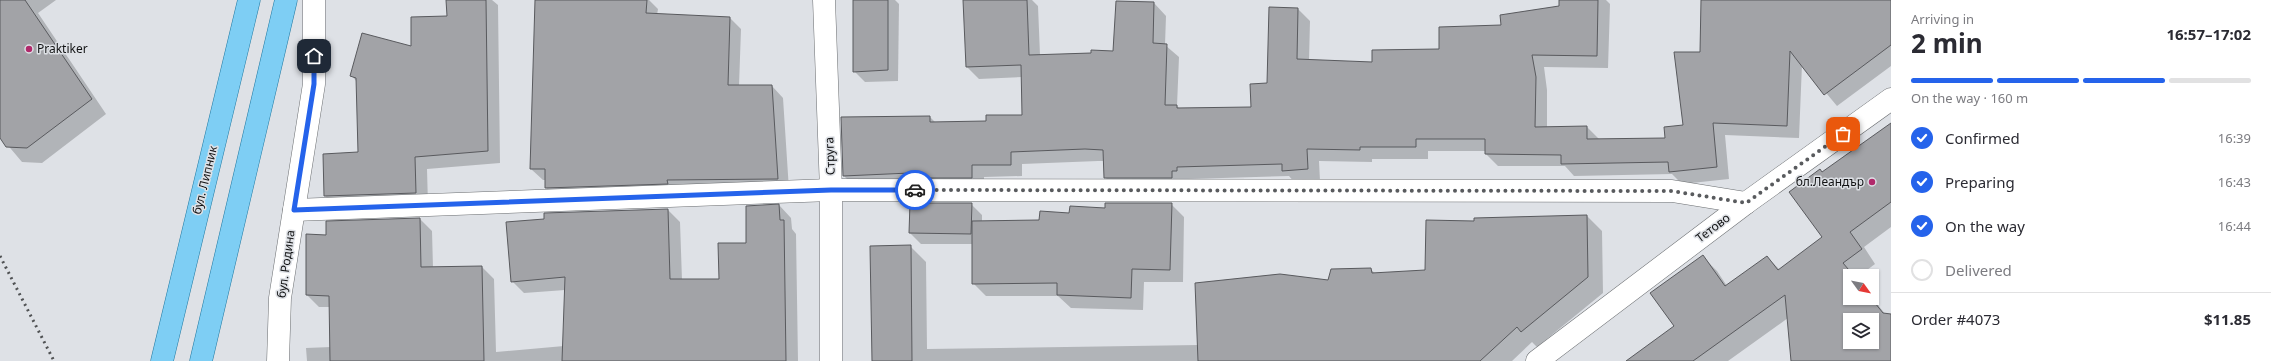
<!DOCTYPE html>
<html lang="en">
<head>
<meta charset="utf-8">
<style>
	:root { --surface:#fff; --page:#f2f2f3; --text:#2b2b33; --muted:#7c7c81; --line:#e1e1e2; --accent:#2563eb }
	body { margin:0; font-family:"Noto Sans",sans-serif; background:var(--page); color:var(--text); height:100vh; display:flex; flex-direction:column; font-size:15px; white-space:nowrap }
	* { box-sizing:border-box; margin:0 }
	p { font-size:13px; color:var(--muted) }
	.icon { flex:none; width:22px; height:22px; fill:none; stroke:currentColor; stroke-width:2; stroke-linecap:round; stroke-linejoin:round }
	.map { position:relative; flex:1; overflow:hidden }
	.panel { display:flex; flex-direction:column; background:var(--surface); width:380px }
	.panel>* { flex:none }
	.needle { width:26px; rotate:123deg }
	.fabs { position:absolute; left:1843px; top:269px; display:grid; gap:8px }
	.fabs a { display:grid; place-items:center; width:36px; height:36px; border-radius:0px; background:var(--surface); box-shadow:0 1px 3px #0004; font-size:20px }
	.pin { position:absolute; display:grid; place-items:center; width:34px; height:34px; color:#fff; margin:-17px; border-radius:8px; box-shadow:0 2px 6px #0006 }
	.courier { position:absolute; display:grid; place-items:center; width:40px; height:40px; margin:-20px; border:3px solid #2563eb; border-radius:50%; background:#fff; color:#222; box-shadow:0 1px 5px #0007 }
	.headline em { font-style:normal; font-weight:700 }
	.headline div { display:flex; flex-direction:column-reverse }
	.headline { display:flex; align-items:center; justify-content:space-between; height:68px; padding:0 20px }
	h1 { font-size:26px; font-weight:700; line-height:30px }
	.bar { display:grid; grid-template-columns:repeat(4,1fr); gap:6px 4px; align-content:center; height:48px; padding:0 20px }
	.bar i { height:5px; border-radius:3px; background:var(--line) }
	.bar .current { background:var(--accent) }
	.bar p { grid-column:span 4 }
	.line { display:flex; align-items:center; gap:10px; padding:0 20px; border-top:1px solid var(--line) }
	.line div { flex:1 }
	ol { padding:0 20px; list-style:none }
	li { display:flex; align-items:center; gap:12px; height:44px }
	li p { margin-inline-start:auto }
	li .icon { padding:4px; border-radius:50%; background:var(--accent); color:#fff; stroke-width:4 }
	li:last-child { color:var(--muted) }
	li i { width:22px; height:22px; border:2px solid var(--line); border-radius:50% }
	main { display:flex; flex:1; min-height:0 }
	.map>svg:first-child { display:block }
	.shadow { fill:#0003; fill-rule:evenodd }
	.building { fill:#a2a3a7; stroke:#595a5e; fill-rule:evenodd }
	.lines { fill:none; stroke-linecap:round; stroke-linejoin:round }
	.minor-casing { stroke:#6a6d70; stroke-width:23 }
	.major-casing { stroke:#2078a0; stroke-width:23 }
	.minor { stroke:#fff; stroke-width:22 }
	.major { stroke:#7ecef4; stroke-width:22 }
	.rail { stroke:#505254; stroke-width:3; stroke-dasharray:2 4; stroke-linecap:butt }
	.done { stroke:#595b5e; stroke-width:4; stroke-dasharray:0 7.2 }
	.route { stroke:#2563eb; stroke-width:5 }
	.poi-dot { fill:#b1296b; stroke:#dee1e6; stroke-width:1.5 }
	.labels { text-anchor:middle; stroke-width:3; stroke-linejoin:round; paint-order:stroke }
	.poi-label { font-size:12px; fill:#121314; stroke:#dee1e6; text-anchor:start }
	.street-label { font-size:12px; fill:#121314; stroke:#dee1e6 }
</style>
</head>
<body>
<main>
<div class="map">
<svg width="1891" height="361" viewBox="0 0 1891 361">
	<rect width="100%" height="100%" fill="#dee1e6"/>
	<g class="shadow">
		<path d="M0,0H56L38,13L106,114L42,163L22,162L0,136Z"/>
		<path d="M447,0H492L498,5L500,163L427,169L428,205L338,208L325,196L359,153L357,82L352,76L412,48L448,17Z"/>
		<path d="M536,0H649L658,9L657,15L730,18L741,29L739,86H772L783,98L789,190L557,199L546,188V180H543L531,169Z"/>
		<path d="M854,0H895L899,4L898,81L865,82L854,71Z"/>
		<path d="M964,0H1032L1038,6L1040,55L1114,52L1117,2L1154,3L1166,16L1165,45L1179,57L1177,106L1180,109L1252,108L1268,84L1298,9L1310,21L1309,61L1373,63L1440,50L1560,7V0H1606L1610,4L1608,68L1544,67L1547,90V128L1587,127L1599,139H1666L1684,126L1700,53L1702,0H1891V66L1837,106L1802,64L1799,138L1725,135L1729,179L1682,184L1672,174L1574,176L1565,166H1498L1486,154V151H1428V159H1372V162L1319,161L1320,181L1295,183L1289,176L1189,179V183L1117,190L1105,177L1104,161H1098L1022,164V176L984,177V189L856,188L844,176L930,117L936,123L987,122L1023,116L1022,77L979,79L967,67Z"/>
		<path d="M1891,124V227L1864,247L1875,264L1859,276H1850V298L1872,297L1885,314L1891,315V361H1792L1788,318L1728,361H1627L1675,326L1703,257L1717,271L1727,286L1767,257L1780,270L1823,237V173ZM1850,320H1872V342H1850Z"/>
		<path d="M971,204L982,215V222L1040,221L1070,214L1106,209L1171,204L1184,217L1183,282H1144L1143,310L1071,308L1058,296H986L973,283V244H921L910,233Z"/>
		<path d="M779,205L791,218L792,229L796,234L798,361H307L306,348L331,347L330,307H319L307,295L327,236L420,219L432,231L433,268L482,267L494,279L496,352L564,346L565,290L524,293L512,281L668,210L680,222L682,280H720Z"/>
		<path d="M1587,216L1602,231L1603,293L1537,347L1532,342L1512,361H873L910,246L926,262L927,349L1198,345L1329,281L1370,269L1376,274L1426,271L1475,222Z"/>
	</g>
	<g class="building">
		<path d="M0,0H25L92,99L27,148L6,147L0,138Z"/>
		<path d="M446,0H486L488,151L415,157L416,193L324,196L323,154L358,152L356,78L350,76L362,33L411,46V17L447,16Z"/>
		<path d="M535,0H647L646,13L730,17L728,85H772L778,179L667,180L668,184L545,188V169H530Z"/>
		<path d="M853,0H888V70L853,72Z"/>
		<path d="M963,0H1027L1029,55L1091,53V50L1113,51L1116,1L1154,2L1153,43L1167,44L1165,105H1177V108L1251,107L1250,84L1267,83L1269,7L1298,8L1297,59L1372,62V50L1439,49V27L1501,25L1500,15L1559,6V0H1598L1597,56L1532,55L1536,77L1535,127L1587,126V139L1665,138L1664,127L1683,125L1674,52H1700L1701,0H1891V45L1824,95L1790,51L1787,126L1713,123L1717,167L1669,172L1668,162L1561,164V155L1485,154V139H1416V147H1360V150L1307,149L1308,169L1282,171V164L1177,167V171H1172V178H1104L1103,150L1085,149L1011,152V165H972V178H910V173L843,176L841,117L930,116V122L986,121V115H1022L1021,65L966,67Z"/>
		<path d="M1891,123V202L1850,232L1862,249L1843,263L1854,276H1850V298H1871L1883,313L1891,314V361H1791L1785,295L1693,361H1626L1674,326L1650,293L1703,255L1725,286L1767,256L1778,270L1822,237L1789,192L1820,169L1822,172ZM1850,320H1872V342H1850Z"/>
		<path d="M910,203H972L971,234L909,233Z"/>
		<path d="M1105,203H1172L1170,270L1132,269L1131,298L1057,295V283L972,284V221L1039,220L1040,211L1069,213L1070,206L1105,208Z"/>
		<path d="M779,204L780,220H784L786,361H562L565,277L511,282L506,222L544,219V213L668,209L670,279H719L718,243H746V206Z"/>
		<path d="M1587,215L1588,277L1521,332L1517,327L1480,361H1198L1195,283L1280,274L1328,280L1331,269L1371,268L1372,273L1425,270L1426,220L1474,221V218Z"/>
		<path d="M420,218L421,267L482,266L484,361H330L329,296L306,295V234L326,235V221Z"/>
		<path d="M911,245L912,361H872L870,246Z"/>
	</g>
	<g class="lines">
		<defs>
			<g id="minor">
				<path d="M824,0L831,190V361"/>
				<path d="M294,210L831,190L1672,191L1746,203"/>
				<path d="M278,361L280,298L314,84V0"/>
				<path d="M1537,361L1746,203L1891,99"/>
			</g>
			<g id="major">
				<path d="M162,361L249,0"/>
				<path d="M201,361L286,0"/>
			</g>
		</defs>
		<use href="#minor" class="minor-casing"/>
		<use href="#major" class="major-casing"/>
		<use href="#minor" class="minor"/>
		<use href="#major" class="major"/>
		<path class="rail" d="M0,256L54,361"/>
	</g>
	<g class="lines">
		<path class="done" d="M915,190L1672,191L1746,203L1843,134"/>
		<path class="route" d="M314,56V84L294,210L831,190H915"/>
	</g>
	<g class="poi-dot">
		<circle cx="29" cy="49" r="4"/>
		<circle cx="1872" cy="182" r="4"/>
	</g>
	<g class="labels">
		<g class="poi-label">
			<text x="37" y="53">Praktiker</text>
			<text x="1864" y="186" text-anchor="end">бл.Леандър</text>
		</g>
		<g class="street-label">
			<text transform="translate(830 156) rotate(-92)" y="4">Струга</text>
			<text transform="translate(205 180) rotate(-76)" y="4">бул. Липник</text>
			<text transform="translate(1713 228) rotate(-37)" y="4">Тетово</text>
			<text transform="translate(286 264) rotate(-82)" y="4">бул. Родина</text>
		</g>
	</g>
</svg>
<div class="fabs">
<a><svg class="needle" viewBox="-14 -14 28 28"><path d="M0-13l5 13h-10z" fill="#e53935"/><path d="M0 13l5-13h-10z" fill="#7c7c81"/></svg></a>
<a><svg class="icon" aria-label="layers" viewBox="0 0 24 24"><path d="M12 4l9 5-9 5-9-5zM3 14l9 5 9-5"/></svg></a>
</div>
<div class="pin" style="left:1843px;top:134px;background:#ea580c"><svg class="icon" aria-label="bag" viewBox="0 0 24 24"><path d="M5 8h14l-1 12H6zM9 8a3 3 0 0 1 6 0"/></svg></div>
<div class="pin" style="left:314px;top:56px;background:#1f2937"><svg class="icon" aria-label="home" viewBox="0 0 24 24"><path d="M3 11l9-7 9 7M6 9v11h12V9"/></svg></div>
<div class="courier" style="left:915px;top:190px"><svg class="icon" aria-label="car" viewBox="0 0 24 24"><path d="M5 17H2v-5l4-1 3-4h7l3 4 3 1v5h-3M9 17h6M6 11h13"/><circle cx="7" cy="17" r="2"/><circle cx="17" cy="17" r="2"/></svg></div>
</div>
<section class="panel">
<div class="headline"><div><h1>2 min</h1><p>Arriving in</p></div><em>16:57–17:02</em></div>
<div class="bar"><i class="current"></i><i class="current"></i><i class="current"></i><i></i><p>On the way · 160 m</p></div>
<ol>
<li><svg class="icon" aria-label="check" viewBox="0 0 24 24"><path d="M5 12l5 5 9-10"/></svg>Confirmed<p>16:39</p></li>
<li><svg class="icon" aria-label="check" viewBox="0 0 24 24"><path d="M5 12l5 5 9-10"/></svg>Preparing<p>16:43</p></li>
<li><svg class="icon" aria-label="check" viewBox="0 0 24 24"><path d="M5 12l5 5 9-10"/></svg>On the way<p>16:44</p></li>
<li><i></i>Delivered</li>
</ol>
<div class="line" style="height:52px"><div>Order #4073</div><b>$11.85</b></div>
</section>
</main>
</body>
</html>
